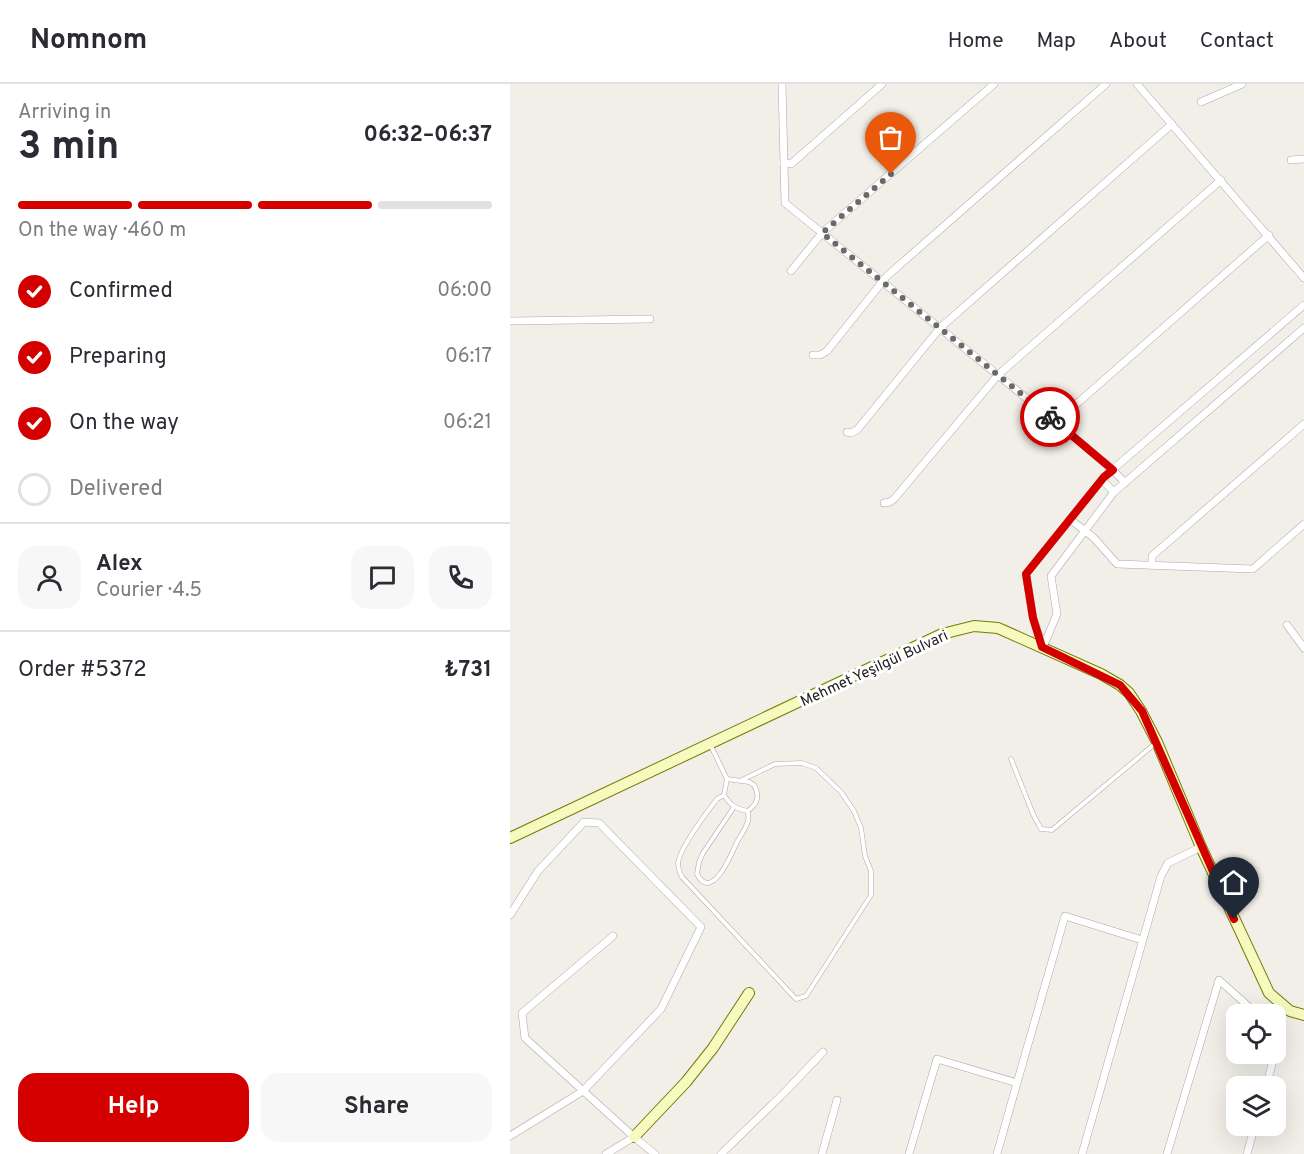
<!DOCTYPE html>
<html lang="en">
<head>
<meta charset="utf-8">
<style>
	:root { --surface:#fff; --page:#f7f7f7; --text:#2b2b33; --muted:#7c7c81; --line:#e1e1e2; --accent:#d40000 }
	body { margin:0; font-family:Overpass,sans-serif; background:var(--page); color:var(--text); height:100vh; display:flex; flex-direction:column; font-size:22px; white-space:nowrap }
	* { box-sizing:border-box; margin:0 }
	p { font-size:20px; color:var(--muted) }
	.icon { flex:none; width:33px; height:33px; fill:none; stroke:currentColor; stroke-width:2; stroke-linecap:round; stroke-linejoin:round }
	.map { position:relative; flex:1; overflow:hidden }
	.sheet { display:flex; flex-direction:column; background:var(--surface); width:510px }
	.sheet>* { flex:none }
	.tools { position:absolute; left:716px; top:920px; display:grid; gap:12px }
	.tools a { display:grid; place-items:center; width:60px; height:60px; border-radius:12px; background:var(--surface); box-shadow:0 6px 24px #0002; font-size:30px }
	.pin { position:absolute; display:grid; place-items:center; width:51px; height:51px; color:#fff; margin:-62px -26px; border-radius:50% 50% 50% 0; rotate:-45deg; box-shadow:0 0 6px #0007 }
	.pin .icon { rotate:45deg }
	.courier { position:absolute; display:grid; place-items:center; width:60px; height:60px; margin:-30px; border:4px solid #d40000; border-radius:50%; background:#fff; color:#222; box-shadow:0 2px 8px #0007 }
	.head em { font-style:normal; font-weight:700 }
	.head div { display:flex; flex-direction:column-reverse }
	.head { display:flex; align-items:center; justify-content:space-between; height:102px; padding:0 18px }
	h1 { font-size:39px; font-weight:700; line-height:45px }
	.bar { display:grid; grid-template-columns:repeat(4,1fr); gap:9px 6px; align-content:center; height:72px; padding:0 18px }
	.bar i { height:8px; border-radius:4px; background:var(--line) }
	.bar .current { background:var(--accent) }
	.bar p { grid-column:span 4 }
	.line { display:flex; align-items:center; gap:15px; padding:0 18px; border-top:2px solid var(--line) }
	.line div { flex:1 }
	.round { display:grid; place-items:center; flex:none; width:63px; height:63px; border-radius:18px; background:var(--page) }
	ol { padding:0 18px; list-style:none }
	li { display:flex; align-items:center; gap:18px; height:66px }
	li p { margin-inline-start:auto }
	li .icon { padding:6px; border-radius:50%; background:var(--accent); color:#fff; stroke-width:4 }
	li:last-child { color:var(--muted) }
	li i { width:33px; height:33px; border:3px solid var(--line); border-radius:50% }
	.action { display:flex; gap:12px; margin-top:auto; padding:12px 18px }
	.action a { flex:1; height:69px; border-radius:18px; background:var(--accent); color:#fff; font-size:24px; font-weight:700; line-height:69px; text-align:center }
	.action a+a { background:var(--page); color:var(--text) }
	header { display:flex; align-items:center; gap:36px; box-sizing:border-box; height:84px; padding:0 30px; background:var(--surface); border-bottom:2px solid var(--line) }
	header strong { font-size:28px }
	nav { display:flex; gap:33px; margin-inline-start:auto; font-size:21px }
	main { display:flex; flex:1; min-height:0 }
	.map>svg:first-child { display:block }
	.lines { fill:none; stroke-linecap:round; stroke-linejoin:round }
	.lane-casing { stroke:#a9a9a9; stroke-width:5 }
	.street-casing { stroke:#a9a9a9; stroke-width:8 }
	.secondary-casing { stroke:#707d05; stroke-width:12 }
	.lane { stroke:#fff; stroke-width:4 }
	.street { stroke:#fff; stroke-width:7 }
	.secondary { stroke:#f7fabf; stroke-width:10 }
	.done { stroke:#6b6a68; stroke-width:6; stroke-dasharray:0 10.8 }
	.route { stroke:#d40000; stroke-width:8 }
	.labels { text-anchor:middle; stroke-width:6; stroke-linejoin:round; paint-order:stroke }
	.street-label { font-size:15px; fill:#222; stroke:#fff }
</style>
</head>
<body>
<header>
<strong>Nomnom</strong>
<nav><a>Home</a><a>Map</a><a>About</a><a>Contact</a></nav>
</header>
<main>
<section class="sheet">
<div class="head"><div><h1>3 min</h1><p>Arriving in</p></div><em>06:32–06:37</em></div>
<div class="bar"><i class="current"></i><i class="current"></i><i class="current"></i><i></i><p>On the way · 460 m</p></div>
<ol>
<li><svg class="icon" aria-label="check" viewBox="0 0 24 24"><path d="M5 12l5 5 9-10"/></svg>Confirmed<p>06:00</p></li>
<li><svg class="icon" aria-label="check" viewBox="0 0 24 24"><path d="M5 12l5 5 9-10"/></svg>Preparing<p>06:17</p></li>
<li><svg class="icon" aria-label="check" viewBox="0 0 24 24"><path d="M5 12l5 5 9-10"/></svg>On the way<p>06:21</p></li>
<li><i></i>Delivered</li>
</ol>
<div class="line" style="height:108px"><a class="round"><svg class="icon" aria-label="person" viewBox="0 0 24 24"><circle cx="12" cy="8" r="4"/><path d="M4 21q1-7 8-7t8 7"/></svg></a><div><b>Alex</b><p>Courier · 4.5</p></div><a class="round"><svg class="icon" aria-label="chat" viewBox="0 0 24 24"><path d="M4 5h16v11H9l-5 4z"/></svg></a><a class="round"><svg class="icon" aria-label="phone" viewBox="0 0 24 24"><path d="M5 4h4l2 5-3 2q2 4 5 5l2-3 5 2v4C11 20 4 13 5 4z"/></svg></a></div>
<div class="line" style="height:78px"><div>Order #5372</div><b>₺731</b></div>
<div class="action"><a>Help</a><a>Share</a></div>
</section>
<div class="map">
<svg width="794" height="1070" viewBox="0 0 794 1070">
	<rect width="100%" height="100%" fill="#f2efe9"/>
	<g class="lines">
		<defs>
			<g id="lane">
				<path d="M200,660L217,695L214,711C220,721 226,725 238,727C248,719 250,712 244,701L239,698L217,695"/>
				<path d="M501,675L523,730L531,745L542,746L647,658"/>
				<path d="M214,711L207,715C197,728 170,764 168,779C168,784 170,789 172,793L286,915L296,912L361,811V787L355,772L351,744L344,727L331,708L306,684L292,679L265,680L232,696"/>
				<path d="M224,723L193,769L189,778L187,790C202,819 222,769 227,758C231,751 236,744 238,737C239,734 238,730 238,727"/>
			</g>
			<g id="street">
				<path d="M272,0L275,119L546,338L603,386L615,399"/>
				<path d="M627,0L794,194"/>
				<path d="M691,18L732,0"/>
				<path d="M781,76L794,75"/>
				<path d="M274,79L281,80L372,0"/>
				<path d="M281,187L312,149L484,0"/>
				<path d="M794,221L594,393L516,490L523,534L533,563L547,530L541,492L604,408L794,244"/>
				<path d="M0,237L140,235"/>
				<path d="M303,271H310L317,267L377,192L596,0"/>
				<path d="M546,338L759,151"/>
				<path d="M337,348L341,349L347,346L430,244L662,40"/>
				<path d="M592,396L604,408"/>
				<path d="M374,419L380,418L384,415L488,291L711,96"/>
				<path d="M561,436L584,454L607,480L743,485L794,440"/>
				<path d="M642,481V472L794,340"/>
				<path d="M777,541L794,564"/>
				<path d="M0,831L28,787L74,738L89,739L191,843L151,925L73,1007L0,1052"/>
				<path d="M103,852L12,929L15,954L124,1053"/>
				<path d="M507,999L555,832L632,856"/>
				<path d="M756,1002L770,951L765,946"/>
				<path d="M96,1070L124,1053L145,1070"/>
				<path d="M211,1070L273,1010L313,968"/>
				<path d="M312,1070L327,1016"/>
				<path d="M399,1070L427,975L507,999L487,1070"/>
				<path d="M572,1070L651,792L658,779L691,763"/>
				<path d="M657,1070L709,896L747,930"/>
				<path d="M737,1070L745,1041"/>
			</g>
			<g id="secondary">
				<path d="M0,754L432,550L464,542L488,544L591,590L610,601L619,609L631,627L647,658L691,763L759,909L780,927L794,931"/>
				<path d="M124,1053L176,998L203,964L239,909"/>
			</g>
		</defs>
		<use href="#lane" class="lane-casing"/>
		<use href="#street" class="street-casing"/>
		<use href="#secondary" class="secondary-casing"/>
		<use href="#lane" class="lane"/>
		<use href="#street" class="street"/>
		<use href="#secondary" class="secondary"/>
	</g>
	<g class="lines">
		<path class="done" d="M381,90L312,149L540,333"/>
		<path class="route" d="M540,333L603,386L594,393L516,490L523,534L532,563L610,601L632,627L724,835"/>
	</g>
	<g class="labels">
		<g class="street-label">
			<text transform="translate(364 584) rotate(-25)" y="5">Mehmet Yeşilgül Bulvari</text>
		</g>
	</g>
</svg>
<div class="tools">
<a><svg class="icon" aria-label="locate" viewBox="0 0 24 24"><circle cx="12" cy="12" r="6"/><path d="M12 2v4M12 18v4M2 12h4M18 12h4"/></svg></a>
<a><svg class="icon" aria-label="layers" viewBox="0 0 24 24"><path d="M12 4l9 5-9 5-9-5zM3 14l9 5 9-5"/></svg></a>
</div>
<div class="pin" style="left:381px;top:90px;background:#ea580c"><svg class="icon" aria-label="bag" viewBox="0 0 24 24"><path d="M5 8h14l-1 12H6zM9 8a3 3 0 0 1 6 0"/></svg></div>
<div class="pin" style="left:724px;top:835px;background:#1f2937"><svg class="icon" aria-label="home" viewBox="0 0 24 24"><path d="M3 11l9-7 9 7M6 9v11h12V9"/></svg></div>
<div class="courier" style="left:540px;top:333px"><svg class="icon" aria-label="bike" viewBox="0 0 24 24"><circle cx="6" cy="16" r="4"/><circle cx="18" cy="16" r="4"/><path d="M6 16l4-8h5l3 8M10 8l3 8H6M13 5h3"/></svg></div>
</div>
</main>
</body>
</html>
